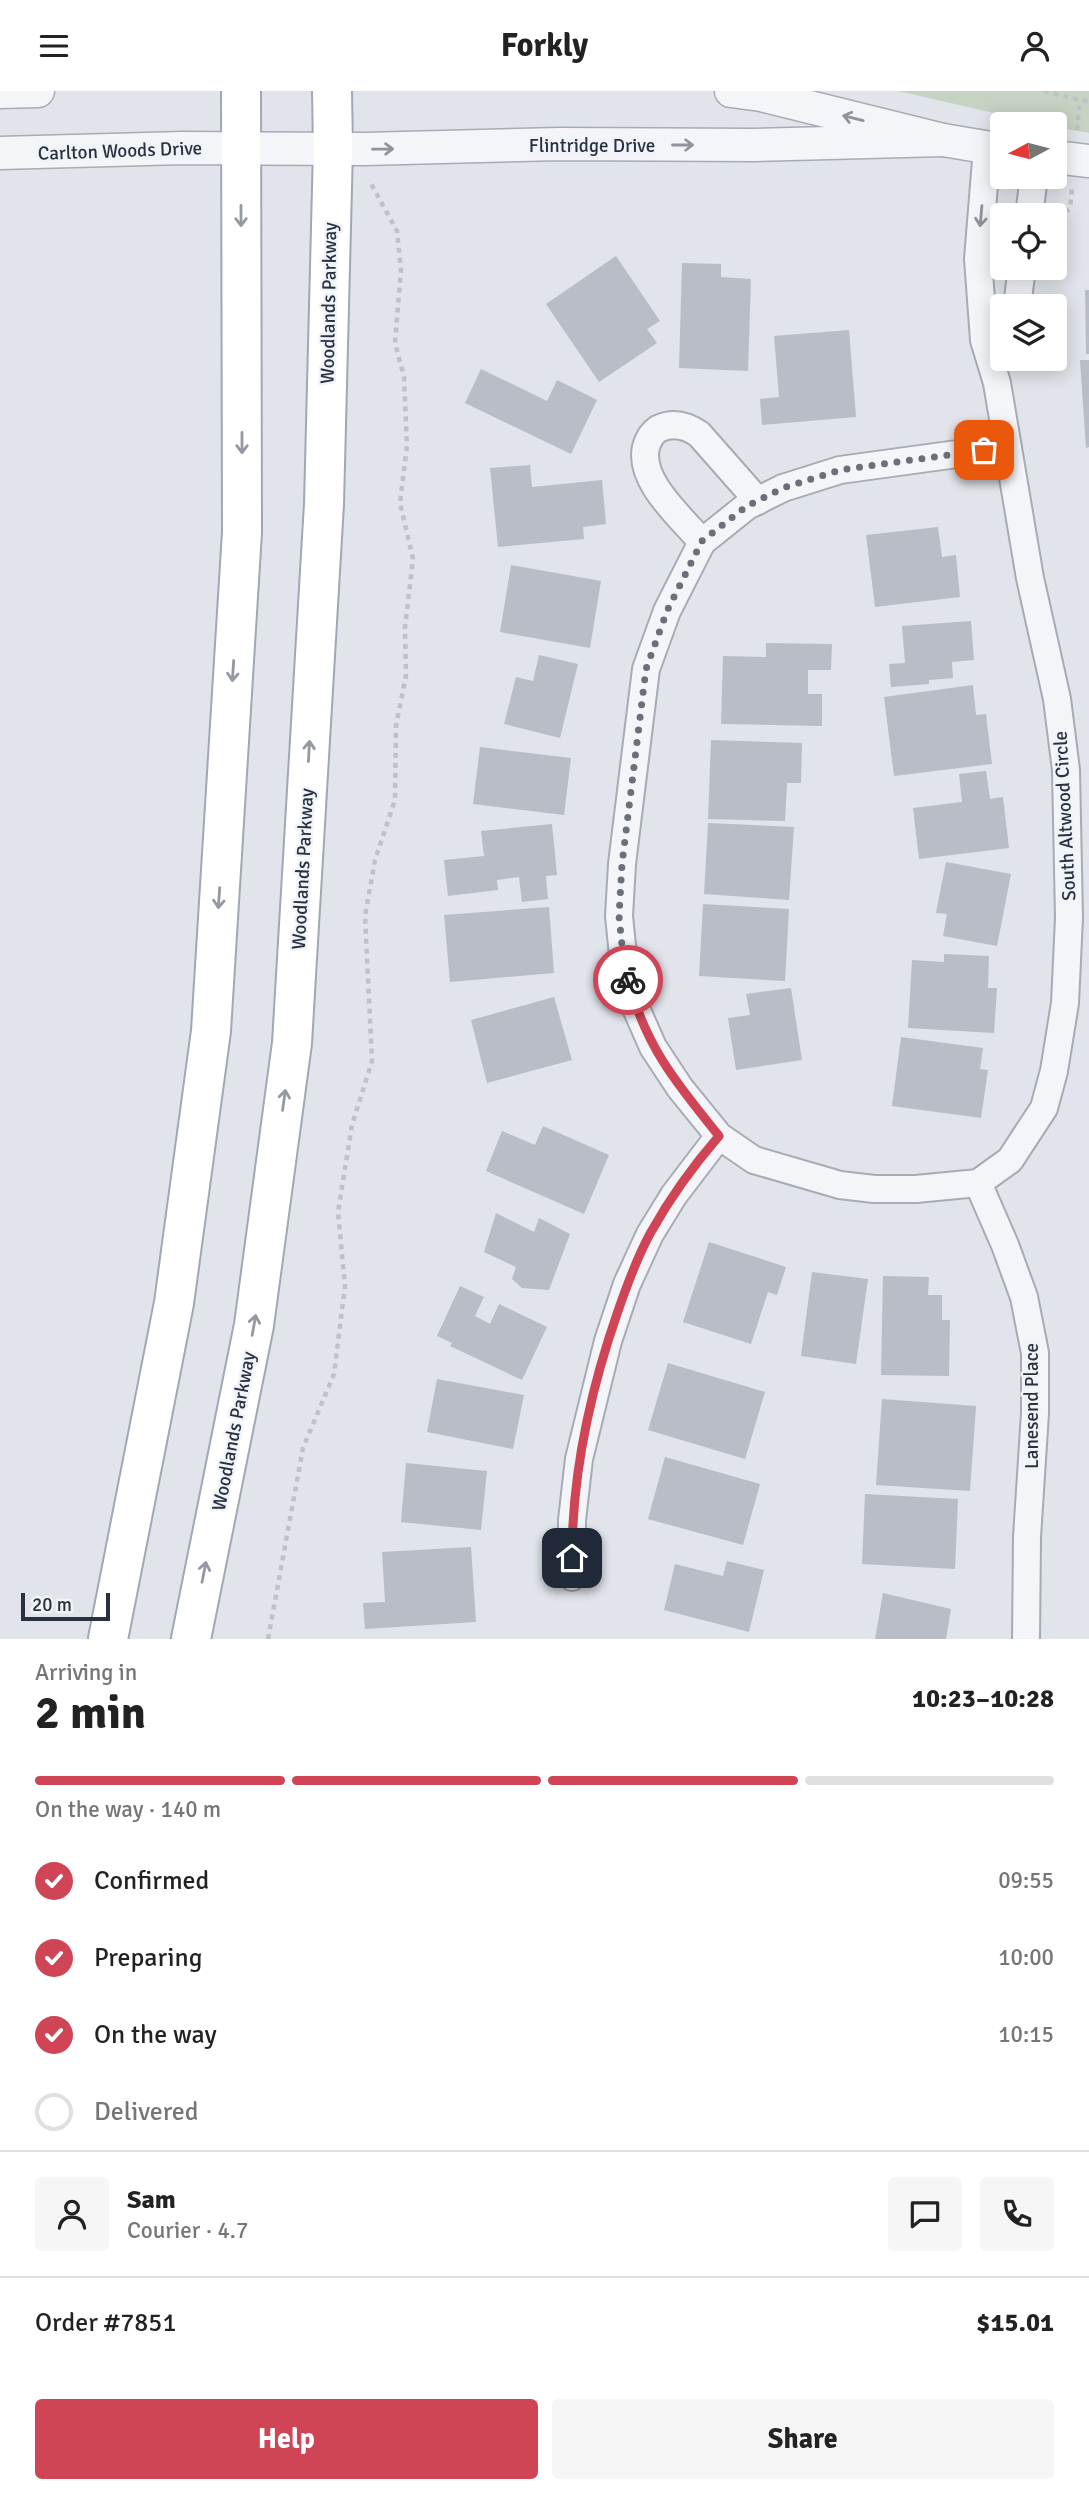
<!DOCTYPE html>
<html lang="en">
<head>
<meta charset="utf-8">
<style>
	:root { --surface:#fff; --page:#f6f6f6; --text:#222; --muted:#767676; --line:#e0e0e0; --accent:#cf4556 }
	body { margin:0; font-family:Signika,sans-serif; background:var(--page); color:var(--text); height:100vh; display:flex; flex-direction:column; font-size:26px; white-space:nowrap }
	* { box-sizing:border-box; margin:0 }
	p { font-size:23px; color:var(--muted) }
	.icon { flex:none; width:38px; height:38px; fill:none; stroke:currentColor; stroke-width:2; stroke-linecap:round; stroke-linejoin:round }
	.map { position:relative; height:1548px; overflow:hidden }
	.side { display:flex; flex-direction:column; background:var(--surface); flex:1 }
	.side>* { flex:none }
	.needle { width:46px; rotate:263deg }
	.controls { position:absolute; left:990px; top:21px; display:grid; gap:14px }
	.controls a { display:grid; place-items:center; width:77px; height:77px; border-radius:7px; background:var(--surface); box-shadow:0 4px 18px #0003; font-size:35px }
	.scale { position:absolute; left:21px; bottom:18px; width:89px; box-sizing:border-box; padding-left:7px; border:4px solid #293141; border-top:0; font-size:19px; line-height:24px; white-space:nowrap; color:#293141; -webkit-text-stroke:5px #f0f3f7; paint-order:stroke }
	.pin { position:absolute; display:grid; place-items:center; width:60px; height:60px; color:#fff; margin:-30px; border-radius:14px; box-shadow:0 4px 10px #0006 }
	.courier { position:absolute; display:grid; place-items:center; width:70px; height:70px; margin:-35px; border:5px solid #cf4556; border-radius:50%; background:#fff; color:#222; box-shadow:0 2px 9px #0007 }
	.summary em { font-style:normal; font-weight:700 }
	.summary div { display:flex; flex-direction:column-reverse }
	.summary { display:flex; align-items:center; justify-content:space-between; height:119px; padding:0 35px }
	h1 { font-size:46px; font-weight:700; line-height:52px }
	.bar { display:grid; grid-template-columns:repeat(4,1fr); gap:10px 7px; align-content:center; height:84px; padding:0 35px }
	.bar i { height:9px; border-radius:5px; background:var(--line) }
	.bar .current { background:var(--accent) }
	.bar p { grid-column:span 4 }
	.line { display:flex; align-items:center; gap:18px; padding:0 35px; border-top:2px solid var(--line) }
	.line div { flex:1 }
	.round { display:grid; place-items:center; flex:none; width:74px; height:74px; border-radius:7px; background:var(--page) }
	ol { padding:0 35px; list-style:none }
	li { display:flex; align-items:center; gap:21px; height:77px }
	li p { margin-inline-start:auto }
	li .icon { padding:7px; border-radius:50%; background:var(--accent); color:#fff; stroke-width:4 }
	li:last-child { color:var(--muted) }
	li i { width:38px; height:38px; border:4px solid var(--line); border-radius:50% }
	.button { display:flex; gap:14px; margin-top:auto; padding:14px 35px }
	.button a { flex:1; height:80px; border-radius:7px; background:var(--accent); color:#fff; font-size:28px; font-weight:700; line-height:80px; text-align:center }
	.button a+a { background:var(--page); color:var(--text) }
	header { display:flex; justify-content:space-between; align-items:center; height:91px; padding:0 35px; background:var(--surface); font-size:32px; font-weight:700 }
	.map>svg:first-child { display:block }
	.green { fill:#c6d3c2 }
	.building { fill:#b8bdc6 }
	.lines { fill:none; stroke-linecap:round; stroke-linejoin:round }
	.minor-casing { stroke:#a6abb4; stroke-width:30 }
	.tertiary-casing { stroke:#a6abb4; stroke-width:35 }
	.primary-casing { stroke:#a0a8b5; stroke-width:42 }
	.path { stroke:#bec2c8; stroke-width:4.5; stroke-dasharray:5 5; stroke-linecap:butt }
	.minor { stroke:#f3f5f8; stroke-width:26 }
	.tertiary { stroke:#f3f5f8; stroke-width:32 }
	.primary { stroke:#fff; stroke-width:38 }
	.oneway { stroke:#8e939c }
	.oneway2 { stroke:#9498a0 }
	.done { stroke:#69707c; stroke-width:7; stroke-dasharray:0 12.6 }
	.route { stroke:#cf4556; stroke-width:9 }
	.labels { text-anchor:middle; stroke-width:5; stroke-linejoin:round; paint-order:stroke }
	.street-label { font-size:19px; fill:#293141; stroke:#f0f3f7 }
</style>
</head>
<body>
<header><svg class="icon" aria-label="menu" viewBox="0 0 24 24"><path d="M4 6h16M4 12h16M4 18h16"/></svg>Forkly<svg class="icon" aria-label="person" viewBox="0 0 24 24"><circle cx="12" cy="8" r="4"/><path d="M4 21q1-7 8-7t8 7"/></svg></header>
<div class="map">
<svg width="1089" height="1548" viewBox="0 0 1089 1548">
	<rect width="100%" height="100%" fill="#e1e4ea"/>
	<path class="green" d="M898,0H1089V42L1055,36V33H1042Z"/>
	<g class="building">
		<path d="M616,165L660,230L647,238L657,252L599,291L546,213Z"/>
		<path d="M682,172L721,173V186L751,188L748,280L679,277Z"/>
		<path d="M1085,199H1089V263H1086Z"/>
		<path d="M849,239L856,326L762,334L760,308L779,306L774,245Z"/>
		<path d="M1080,269H1089V356L1086,357Z"/>
		<path d="M481,278L547,310L557,289L597,309L571,363L465,312Z"/>
		<path d="M530,374L532,396L602,389L606,433L583,436L584,448L498,456L490,377Z"/>
		<path d="M938,436L942,466L956,464L960,506L875,516L866,444Z"/>
		<path d="M511,474L601,490L590,557L500,541Z"/>
		<path d="M971,530L974,569L952,571L953,587L929,589V593L891,596L889,573L905,572L902,535Z"/>
		<path d="M766,552L832,553L831,579H808V603H822V635L721,633L723,565L766,566Z"/>
		<path d="M539,564L578,573L560,647L504,633L516,586L533,590Z"/>
		<path d="M973,594L976,624L986,623L992,673L894,685L884,606Z"/>
		<path d="M711,649L802,652L801,692H787L785,730L708,728Z"/>
		<path d="M480,656L571,667L564,724L473,713Z"/>
		<path d="M986,680L990,708L1003,706L1009,757L919,768L913,717L962,711L959,683Z"/>
		<path d="M708,732L794,736L789,809L704,803Z"/>
		<path d="M552,733L557,784L546,785L548,808L522,811L519,786L497,789L498,799L448,805L444,769L484,765L481,740Z"/>
		<path d="M946,771L1011,783L997,855L943,845L947,823L936,822Z"/>
		<path d="M703,813L789,818L785,890L699,885Z"/>
		<path d="M549,816L554,882L450,891L444,824Z"/>
		<path d="M944,863L989,865L988,897H997L994,942L908,937L912,869L944,871Z"/>
		<path d="M791,897L802,969L736,979L728,927L750,924L746,903Z"/>
		<path d="M554,906L572,969L487,992L471,929Z"/>
		<path d="M901,946L983,957L980,978L988,979L981,1027L892,1015Z"/>
		<path d="M543,1035L609,1064L584,1123L486,1080L502,1040L535,1054Z"/>
		<path d="M496,1122L534,1141L539,1127L570,1143L549,1199L522,1197L512,1188L516,1176L484,1161Z"/>
		<path d="M709,1151L786,1176L777,1204L768,1201L751,1253L683,1231Z"/>
		<path d="M812,1181L868,1188L856,1273L801,1265Z"/>
		<path d="M883,1185L929,1186L928,1204H942V1229H950L949,1285L881,1284Z"/>
		<path d="M460,1195L484,1206L475,1225L490,1233L499,1213L547,1236L522,1289L450,1255L452,1252L437,1245Z"/>
		<path d="M668,1272L765,1301L745,1368L648,1339Z"/>
		<path d="M437,1288L524,1304L513,1358L427,1341Z"/>
		<path d="M882,1308L976,1315L970,1400L876,1394Z"/>
		<path d="M665,1366L760,1393L743,1454L648,1428Z"/>
		<path d="M406,1372L487,1380L481,1439L401,1431Z"/>
		<path d="M865,1403L958,1408L955,1478L862,1473Z"/>
		<path d="M471,1456L476,1531L365,1538L363,1512L385,1511L382,1461Z"/>
		<path d="M727,1470L764,1479L749,1541L664,1519L675,1473L723,1485Z"/>
		<path d="M883,1502L951,1518L946,1548H875Z"/>
	</g>
	<g class="lines">
		<defs>
			<g id="minor">
				<path d="M987,57L978,168L984,249L997,292L1030,487L1057,608L1066,679L1069,827L1065,912L1054,980L1044,1017L1010,1069L978,1092L916,1098H874L840,1094L754,1069L719,1045L680,997L653,956L635,915L624,874L619,825L622,773L646,578L667,520L702,451L747,415L783,397L840,379L1008,356"/>
				<path d="M1029,124L1034,86"/>
				<path d="M1017,215L1022,177"/>
				<path d="M702,451C681,426 638,390 646,356C648,349 652,342 658,338C672,331 686,334 699,343L758,410"/>
				<path d="M978,1092L1005,1154L1024,1206L1035,1262V1322L1027,1446L1026,1548"/>
				<path d="M572,1486V1429L579,1368L608,1250L627,1193L650,1143L674,1104L719,1045"/>
			</g>
			<g id="tertiary">
				<path d="M731,0L761,4L943,49L1003,59"/>
				<path d="M0,1L38,0"/>
				<path d="M0,62L183,57L365,58L560,53L755,54L943,49"/>
				<path d="M1055,66L1089,70"/>
			</g>
			<g id="primary">
				<path d="M108,1548L174,1212L211,940L242,441L241,0"/>
				<path d="M191,1548L254,1234L292,952L324,413L333,57L332,0"/>
			</g>
		</defs>
		<use href="#minor" class="minor-casing"/>
		<use href="#tertiary" class="tertiary-casing"/>
		<use href="#primary" class="primary-casing"/>
		<g class="path">
			<path d="M1044,0L1089,11"/>
			<path d="M1077,39L1080,9"/>
			<path d="M1055,122L1065,121L1070,117L1072,97"/>
			<path d="M268,1548L303,1357L334,1283L345,1195L338,1121L352,1034L372,970L365,825L375,769L395,709L396,635L406,584L405,536L413,468L400,412L407,354L404,286L395,252L401,179L397,140L369,89"/>
		</g>
		<use href="#minor" class="minor"/>
		<use href="#tertiary" class="tertiary"/>
		<use href="#primary" class="primary"/>
	</g>
	<defs><path id="oneway-shaft" d="M-6 0H5M1.5-3L5.5 0L1.5 3" fill="none" stroke-width="1.6" stroke-linecap="round" stroke-linejoin="round" transform="scale(1.75)"/></defs>
	<g class="oneway">
		<use href="#oneway-shaft" transform="translate(853 27) rotate(-166)"/>
		<use href="#oneway-shaft" transform="translate(683 54)"/>
		<use href="#oneway-shaft" transform="translate(383 58) rotate(-1)"/>
		<use href="#oneway-shaft" transform="translate(981 125) rotate(95)"/>
	</g>
	<g class="oneway2">
		<use href="#oneway-shaft" transform="translate(241 125) rotate(90)"/>
		<use href="#oneway-shaft" transform="translate(242 352) rotate(90)"/>
		<use href="#oneway-shaft" transform="translate(233 580) rotate(94)"/>
		<use href="#oneway-shaft" transform="translate(309 660) rotate(-87)"/>
		<use href="#oneway-shaft" transform="translate(219 807) rotate(94)"/>
		<use href="#oneway-shaft" transform="translate(284 1009) rotate(-82)"/>
		<use href="#oneway-shaft" transform="translate(254 1234) rotate(-80)"/>
		<use href="#oneway-shaft" transform="translate(204 1481) rotate(-79)"/>
	</g>
	<g class="lines">
		<path class="done" d="M628,889L624,874L619,825L622,773L646,578L667,520L702,450L747,415L783,397L840,379L984,359"/>
		<path class="route" d="M572,1467C572,1383 590,1300 618,1220C627,1194 637,1166 651,1141C670,1107 693,1075 719,1045C676,992 646,956 628,889"/>
	</g>
	<g class="labels">
		<g class="street-label">
			<text x="592" y="61">Flintridge Drive</text>
			<text transform="translate(120 59) rotate(-2)" y="7">Carlton Woods Drive</text>
			<text transform="translate(328 212) rotate(-89)" y="7">Woodlands Parkway</text>
			<text transform="translate(1064 725) rotate(-93)" y="7">South Altwood Circle</text>
			<text transform="translate(302 778) rotate(-87)" y="7">Woodlands Parkway</text>
			<text transform="translate(1031 1315) rotate(-90)" y="7">Lanesend Place</text>
			<text transform="translate(233 1340) rotate(-79)" y="7">Woodlands Parkway</text>
		</g>
	</g>
</svg>
<div class="controls">
<a><svg class="needle" viewBox="-14 -14 28 28"><path d="M0-13l5 13h-10z" fill="#e53935"/><path d="M0 13l5-13h-10z" fill="#767676"/></svg></a>
<a><svg class="icon" aria-label="locate" viewBox="0 0 24 24"><circle cx="12" cy="12" r="6"/><path d="M12 2v4M12 18v4M2 12h4M18 12h4"/></svg></a>
<a><svg class="icon" aria-label="layers" viewBox="0 0 24 24"><path d="M12 4l9 5-9 5-9-5zM3 14l9 5 9-5"/></svg></a>
</div>
<div class="scale">20 m</div>
<div class="pin" style="left:984px;top:359px;background:#ea580c"><svg class="icon" aria-label="bag" viewBox="0 0 24 24"><path d="M5 8h14l-1 12H6zM9 8a3 3 0 0 1 6 0"/></svg></div>
<div class="pin" style="left:572px;top:1467px;background:#1f2937"><svg class="icon" aria-label="home" viewBox="0 0 24 24"><path d="M3 11l9-7 9 7M6 9v11h12V9"/></svg></div>
<div class="courier" style="left:628px;top:889px"><svg class="icon" aria-label="bike" viewBox="0 0 24 24"><circle cx="6" cy="16" r="4"/><circle cx="18" cy="16" r="4"/><path d="M6 16l4-8h5l3 8M10 8l3 8H6M13 5h3"/></svg></div>
</div>
<section class="side">
<div class="summary"><div><h1>2 min</h1><p>Arriving in</p></div><em>10:23–10:28</em></div>
<div class="bar"><i class="current"></i><i class="current"></i><i class="current"></i><i></i><p>On the way · 140 m</p></div>
<ol>
<li><svg class="icon" aria-label="check" viewBox="0 0 24 24"><path d="M5 12l5 5 9-10"/></svg>Confirmed<p>09:55</p></li>
<li><svg class="icon" aria-label="check" viewBox="0 0 24 24"><path d="M5 12l5 5 9-10"/></svg>Preparing<p>10:00</p></li>
<li><svg class="icon" aria-label="check" viewBox="0 0 24 24"><path d="M5 12l5 5 9-10"/></svg>On the way<p>10:15</p></li>
<li><i></i>Delivered</li>
</ol>
<div class="line" style="height:126px"><a class="round"><svg class="icon" aria-label="person" viewBox="0 0 24 24"><circle cx="12" cy="8" r="4"/><path d="M4 21q1-7 8-7t8 7"/></svg></a><div><b>Sam</b><p>Courier · 4.7</p></div><a class="round"><svg class="icon" aria-label="chat" viewBox="0 0 24 24"><path d="M4 5h16v11H9l-5 4z"/></svg></a><a class="round"><svg class="icon" aria-label="phone" viewBox="0 0 24 24"><path d="M5 4h4l2 5-3 2q2 4 5 5l2-3 5 2v4C11 20 4 13 5 4z"/></svg></a></div>
<div class="line" style="height:91px"><div>Order #7851</div><b>$15.01</b></div>
<div class="button"><a>Help</a><a>Share</a></div>
</section>
</body>
</html>
